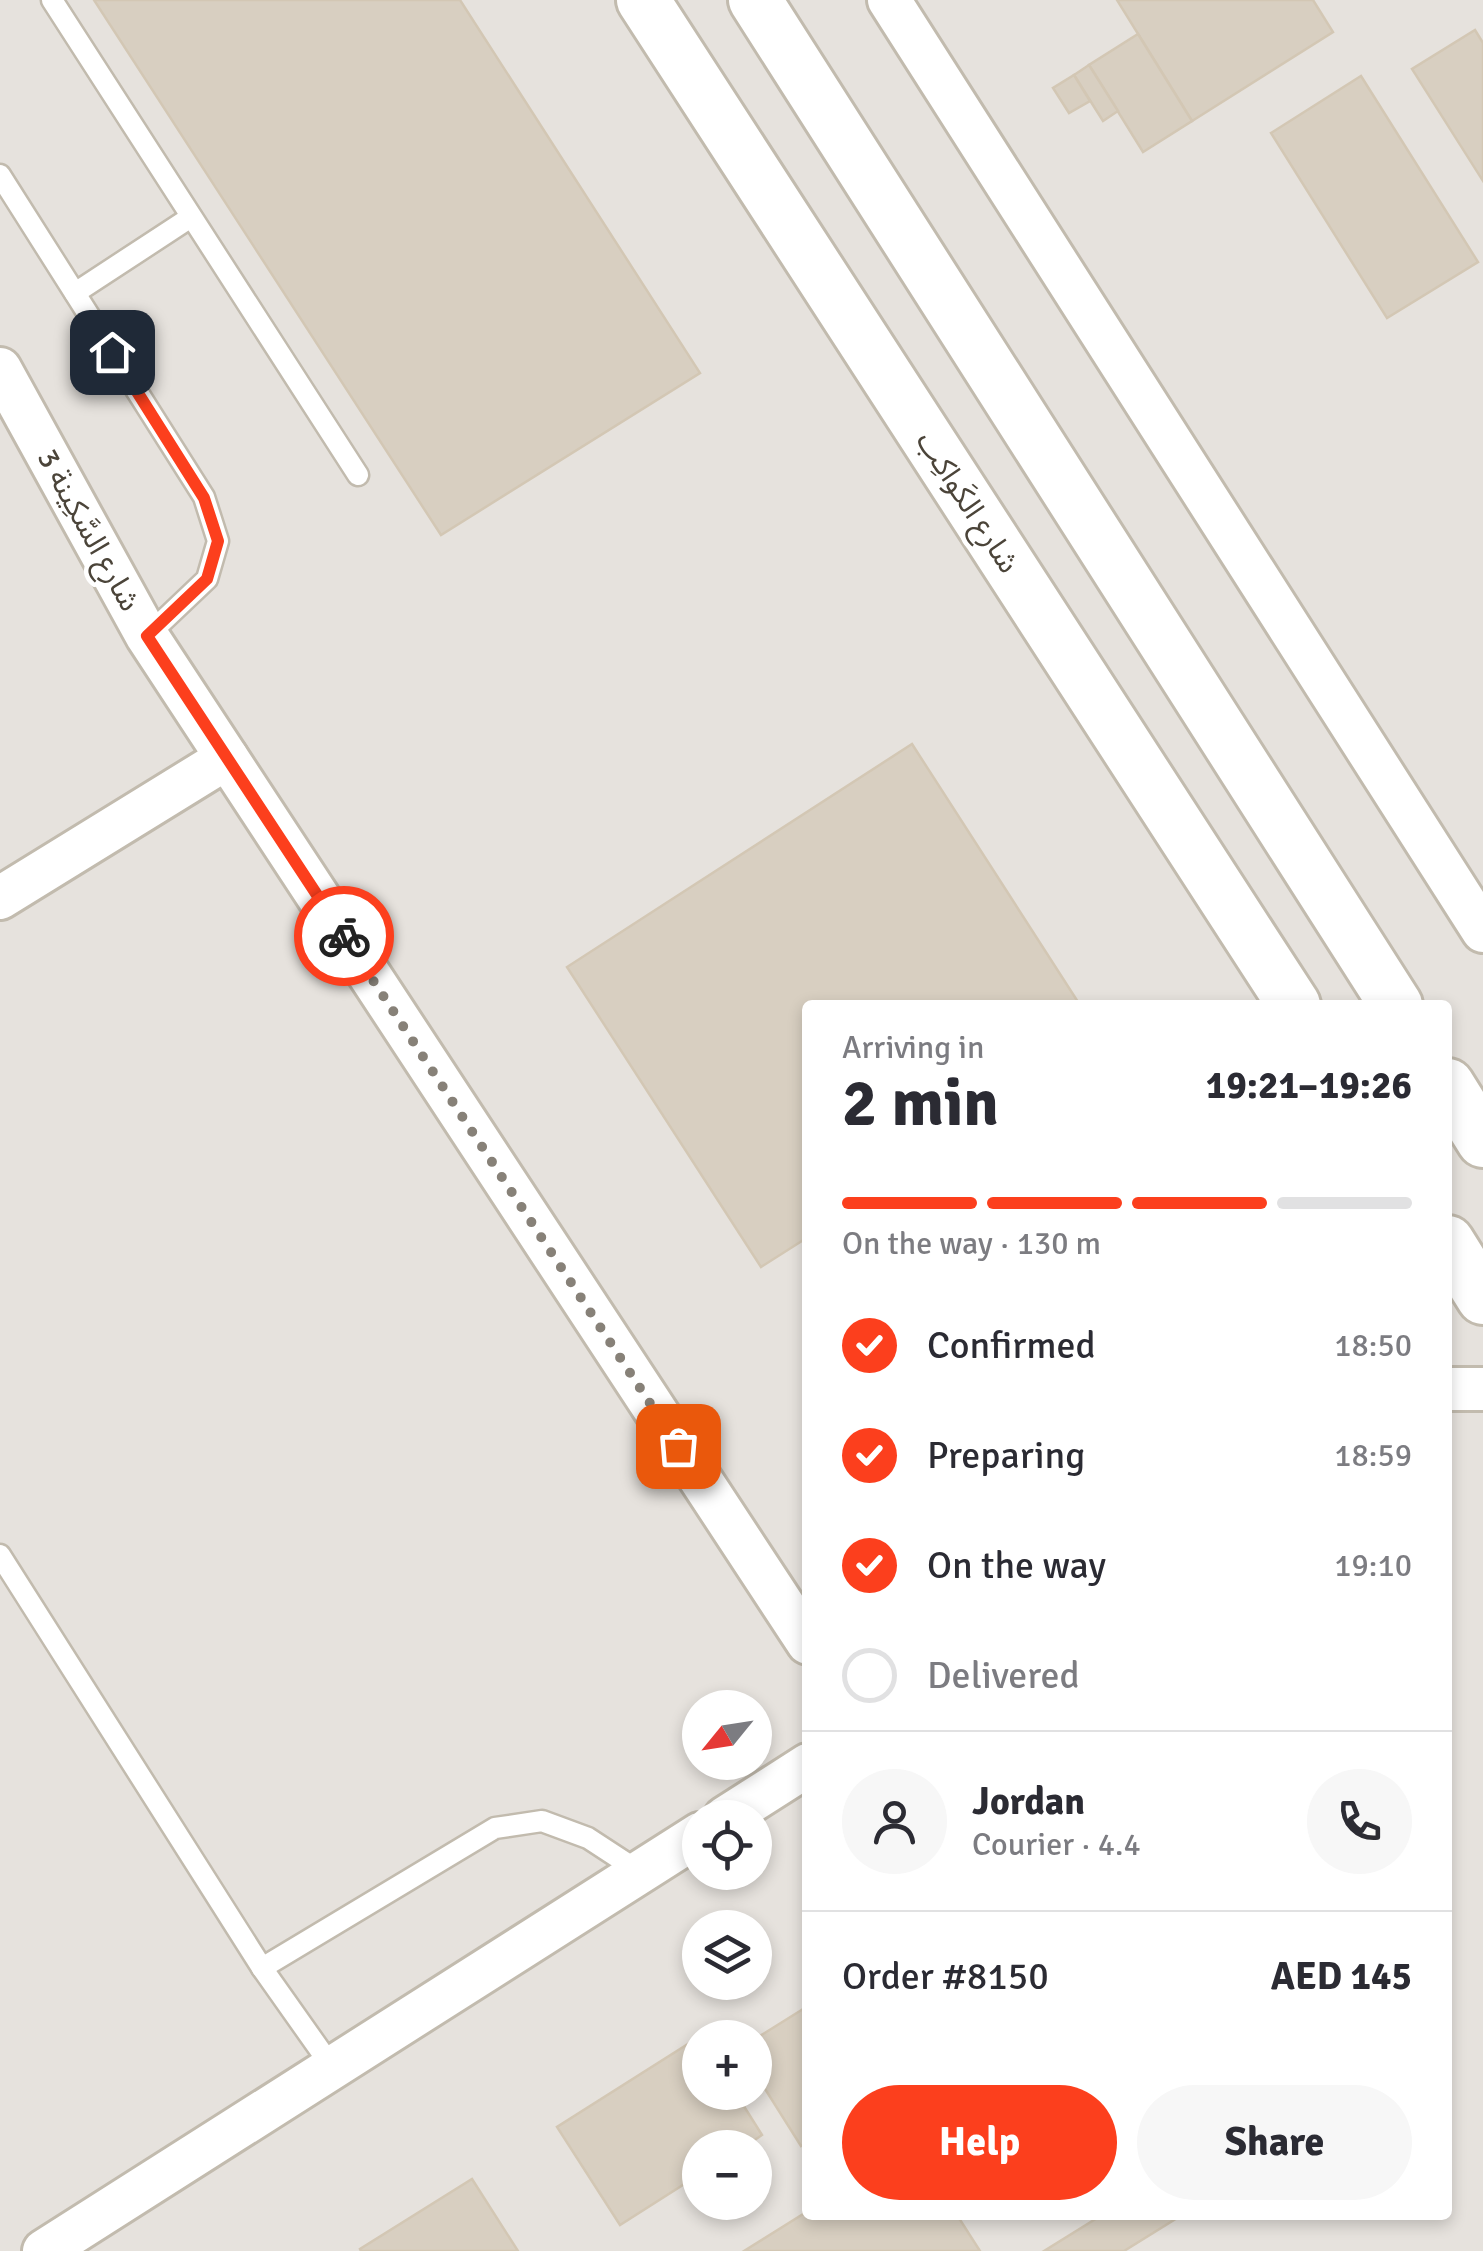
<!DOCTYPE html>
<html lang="en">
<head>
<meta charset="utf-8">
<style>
	:root { --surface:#fff; --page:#f7f7f7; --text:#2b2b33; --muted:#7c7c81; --line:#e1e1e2; --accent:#fc3f1d }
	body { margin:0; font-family:Signika,"Noto Sans Arabic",sans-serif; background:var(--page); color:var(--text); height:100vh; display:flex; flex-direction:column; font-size:38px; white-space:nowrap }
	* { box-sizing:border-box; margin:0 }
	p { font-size:32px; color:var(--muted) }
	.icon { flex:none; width:55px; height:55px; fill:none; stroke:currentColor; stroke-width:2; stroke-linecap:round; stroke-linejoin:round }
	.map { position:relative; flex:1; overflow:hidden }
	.details { position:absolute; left:802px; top:1000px; width:650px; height:1220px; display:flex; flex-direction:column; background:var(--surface); border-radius:10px; box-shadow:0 5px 15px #0003 }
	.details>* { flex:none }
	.needle { width:65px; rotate:240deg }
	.buttons { position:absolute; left:682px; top:1690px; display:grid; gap:20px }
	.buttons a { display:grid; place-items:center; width:90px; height:90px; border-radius:50%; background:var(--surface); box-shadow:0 5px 15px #0003; font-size:50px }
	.pin { position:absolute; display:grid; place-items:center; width:85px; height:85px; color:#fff; margin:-42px; border-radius:20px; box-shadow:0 5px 15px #0006 }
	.courier { position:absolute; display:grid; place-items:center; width:100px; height:100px; margin:-50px; border:8px solid #fc3f1d; border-radius:50%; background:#fff; color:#222; box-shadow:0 2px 12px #0007 }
	.summary em { font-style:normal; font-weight:700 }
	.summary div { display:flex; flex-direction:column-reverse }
	.summary { display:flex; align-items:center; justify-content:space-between; height:170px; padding:0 40px }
	h1 { font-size:65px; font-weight:700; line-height:75px }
	.bar { display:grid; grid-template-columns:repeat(4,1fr); gap:15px 10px; align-content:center; height:120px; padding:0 40px }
	.bar i { height:12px; border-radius:8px; background:var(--line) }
	.bar .selected { background:var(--accent) }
	.bar p { grid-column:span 4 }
	.line { display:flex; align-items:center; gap:25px; padding:0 40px; border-top:2px solid var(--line) }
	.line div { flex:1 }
	.round { display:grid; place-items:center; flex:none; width:105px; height:105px; border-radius:52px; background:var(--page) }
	ol { padding:0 40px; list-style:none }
	li { display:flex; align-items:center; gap:30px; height:110px }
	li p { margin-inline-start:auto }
	li .icon { padding:10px; border-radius:50%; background:var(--accent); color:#fff; stroke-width:4 }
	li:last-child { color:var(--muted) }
	li i { width:55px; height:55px; border:5px solid var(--line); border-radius:50% }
	.cta { display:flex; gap:20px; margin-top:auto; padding:20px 40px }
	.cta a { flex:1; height:115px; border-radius:60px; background:var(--accent); color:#fff; font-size:40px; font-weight:700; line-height:115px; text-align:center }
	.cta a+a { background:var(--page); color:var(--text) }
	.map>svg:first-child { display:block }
	.industrial { fill:#e6e2dd; fill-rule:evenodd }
	.building { fill:#d8cfc1; stroke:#d3c7b4; stroke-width:2.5 }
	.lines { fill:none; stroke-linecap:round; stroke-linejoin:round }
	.service-casing { stroke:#c2bbae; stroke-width:25 }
	.minor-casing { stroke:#c2bbae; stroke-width:48 }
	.tertiary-casing { stroke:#c2bbae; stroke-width:58 }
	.service { stroke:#fff; stroke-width:20 }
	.minor { stroke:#fff; stroke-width:42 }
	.tertiary { stroke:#fff; stroke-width:52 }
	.done { stroke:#878178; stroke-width:10; stroke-dasharray:0 18 }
	.route { stroke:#fc3f1d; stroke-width:12 }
	.labels { text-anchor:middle; stroke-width:9; stroke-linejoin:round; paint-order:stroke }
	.street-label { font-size:30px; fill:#4b4439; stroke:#fff }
</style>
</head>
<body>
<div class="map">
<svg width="1483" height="2251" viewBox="0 0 1483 2251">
	<rect width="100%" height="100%" fill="#f6f3ec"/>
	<path class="industrial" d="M0,0H1483V2251H0ZM808,1005H1448V2215H808ZM700,1708H755V1762H700ZM700,1818H755V1872H700ZM700,1928H755V1982H700ZM700,2038H755V2092H700ZM700,2148H755V2202H700Z"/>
	<g class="building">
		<path d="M94,0H460L700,373L441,535Z"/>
		<path d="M1117,0H1313L1333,32L1192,121Z"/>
		<path d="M1475,30L1483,43V181L1412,69Z"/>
		<path d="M1138,34L1192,121L1143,152L1089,65Z"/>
		<path d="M1089,65L1118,111L1103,121L1074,75Z"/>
		<path d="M1074,75L1090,101L1069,113L1053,88Z"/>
		<path d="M1361,76L1478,262L1387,318L1271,133Z"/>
		<path d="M912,744L1080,1005H808V1237L761,1267L567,967Z"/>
		<path d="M808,2006V2142L801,2146L755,2073V2039Z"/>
		<path d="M699,2037L700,2092H735L762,2135L743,2148H700V2174L620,2225L557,2127Z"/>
		<path d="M472,2179L518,2251H361L360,2249Z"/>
		<path d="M808,2211V2215H957L980,2251H744Z"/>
		<path d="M1102,2215H1182L1124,2251H1044Z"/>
	</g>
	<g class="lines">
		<defs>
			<g id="service">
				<path d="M52,0L358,475"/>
				<path d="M0,175L204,497L218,541L207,579L147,636"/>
				<path d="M75,293L191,217"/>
				<path d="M0,1555L262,1968L332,2067"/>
				<path d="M262,1968L495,1828L542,1821L588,1838L640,1872"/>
			</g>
			<g id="minor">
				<path d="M889,0L1483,931"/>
				<path d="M0,369L147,636L808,1643"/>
				<path d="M0,898L227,758"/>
				<path d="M1448,1389H1483"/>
				<path d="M725,1818L808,1765"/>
				<path d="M44,2251C262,2111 482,1974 700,1834"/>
			</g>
			<g id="tertiary">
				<path d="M643,0L1294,1005"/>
				<path d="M755,0L1396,1005"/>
				<path d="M1448,1085L1483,1141"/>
				<path d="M1448,1242L1483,1298"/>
			</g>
		</defs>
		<use href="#service" class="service-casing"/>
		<use href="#minor" class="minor-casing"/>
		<use href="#tertiary" class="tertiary-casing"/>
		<use href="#service" class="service"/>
		<use href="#minor" class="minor"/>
		<use href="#tertiary" class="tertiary"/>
	</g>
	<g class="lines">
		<path class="done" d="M344,936L678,1446"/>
		<path class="route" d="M112,352L204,498L218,541L207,579L147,636L344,936"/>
	</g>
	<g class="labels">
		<g class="street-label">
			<text transform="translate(968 502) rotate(57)" y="10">شارع الكَواكِب</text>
			<text transform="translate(89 530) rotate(61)" y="10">شارع السَّكِينة 3</text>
		</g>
	</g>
</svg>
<div class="buttons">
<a><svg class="needle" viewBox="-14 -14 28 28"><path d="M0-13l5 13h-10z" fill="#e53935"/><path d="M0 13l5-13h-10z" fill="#7c7c81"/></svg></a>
<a><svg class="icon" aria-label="locate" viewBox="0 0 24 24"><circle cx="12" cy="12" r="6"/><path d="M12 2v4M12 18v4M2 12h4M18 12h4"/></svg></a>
<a><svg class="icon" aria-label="layers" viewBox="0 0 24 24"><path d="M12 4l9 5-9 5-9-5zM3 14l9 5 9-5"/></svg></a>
<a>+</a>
<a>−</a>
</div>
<div class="pin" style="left:678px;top:1446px;background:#ea580c"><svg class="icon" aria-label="bag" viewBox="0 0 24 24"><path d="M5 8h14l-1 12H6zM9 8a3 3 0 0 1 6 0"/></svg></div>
<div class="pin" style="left:112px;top:352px;background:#1f2937"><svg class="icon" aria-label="home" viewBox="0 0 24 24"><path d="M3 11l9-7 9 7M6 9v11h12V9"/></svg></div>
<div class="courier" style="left:344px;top:936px"><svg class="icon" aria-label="bike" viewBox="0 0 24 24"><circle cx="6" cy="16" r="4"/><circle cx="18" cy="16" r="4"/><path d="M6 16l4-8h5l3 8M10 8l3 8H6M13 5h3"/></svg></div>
<section class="details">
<div class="summary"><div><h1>2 min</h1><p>Arriving in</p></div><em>19:21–19:26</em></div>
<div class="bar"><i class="selected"></i><i class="selected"></i><i class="selected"></i><i></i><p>On the way · 130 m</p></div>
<ol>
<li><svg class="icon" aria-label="check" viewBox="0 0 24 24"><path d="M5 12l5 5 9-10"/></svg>Confirmed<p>18:50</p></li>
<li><svg class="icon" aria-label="check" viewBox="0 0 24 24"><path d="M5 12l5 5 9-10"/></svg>Preparing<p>18:59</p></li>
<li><svg class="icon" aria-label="check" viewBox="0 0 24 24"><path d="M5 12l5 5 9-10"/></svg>On the way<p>19:10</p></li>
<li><i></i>Delivered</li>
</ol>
<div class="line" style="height:180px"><a class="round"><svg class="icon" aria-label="person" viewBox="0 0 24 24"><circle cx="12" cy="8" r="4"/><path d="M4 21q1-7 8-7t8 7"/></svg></a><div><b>Jordan</b><p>Courier · 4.4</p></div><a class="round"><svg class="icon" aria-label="phone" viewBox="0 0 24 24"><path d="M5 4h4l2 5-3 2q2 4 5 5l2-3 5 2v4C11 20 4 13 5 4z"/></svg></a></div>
<div class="line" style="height:130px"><div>Order #8150</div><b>AED 145</b></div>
<div class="cta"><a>Help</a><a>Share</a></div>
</section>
</div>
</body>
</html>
